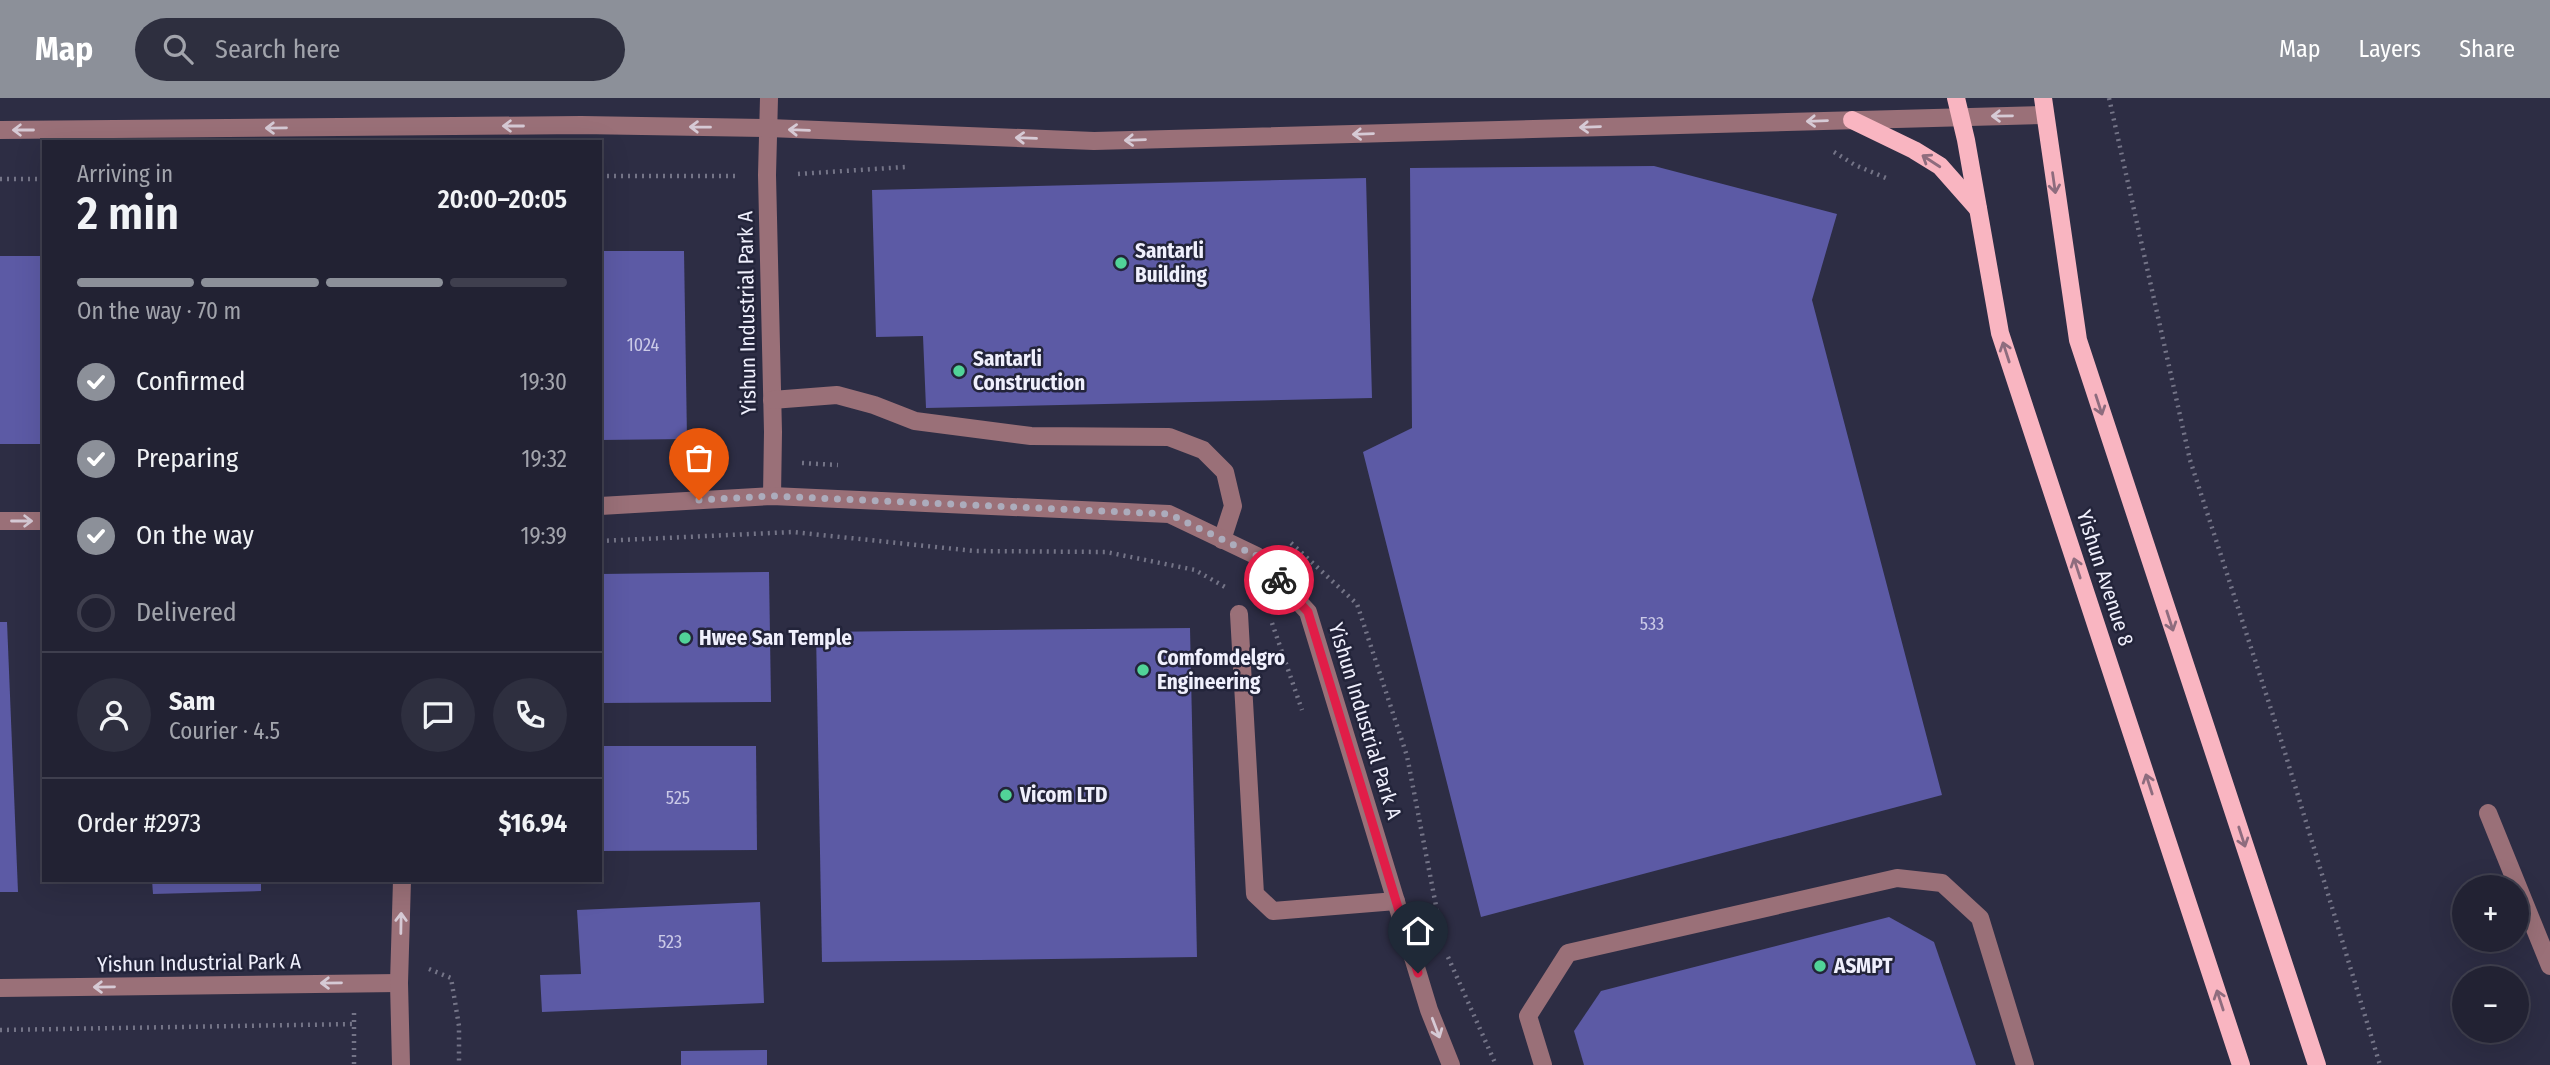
<!DOCTYPE html>
<html lang="en">
<head>
<meta charset="utf-8">
<style>
	:root { --surface:#223; --page:#2e2f3f; --text:#f1f3f6; --muted:#a2a4ac; --line:#3f3f4e; --accent:#8c9099 }
	body { margin:0; font-family:"Fira Sans Condensed",sans-serif; background:var(--page); color:var(--text); height:100vh; display:flex; flex-direction:column; font-size:26px; white-space:nowrap }
	* { box-sizing:border-box; margin:0 }
	p { font-size:23px; color:var(--muted) }
	.icon { flex:none; width:38px; height:38px; fill:none; stroke:currentColor; stroke-width:2; stroke-linecap:round; stroke-linejoin:round }
	.map { position:relative; flex:1; overflow:hidden }
	.drawer { position:absolute; left:42px; top:42px; width:560px; height:742px; display:flex; flex-direction:column; background:var(--surface); border-radius:0px; box-shadow:0 7px 28px #0002,0 0 0 2px var(--line) }
	.drawer>* { flex:none }
	.tools { position:absolute; left:2452px; top:777px; display:grid; gap:14px }
	.tools a { display:grid; place-items:center; width:77px; height:77px; border-radius:50%; background:var(--surface); box-shadow:0 7px 28px #0002,0 0 0 2px var(--line); font-size:35px }
	.pin { position:absolute; display:grid; place-items:center; width:60px; height:60px; color:#fff; margin:-72px -30px; border-radius:50% 50% 50% 0; rotate:-45deg; box-shadow:0 0 7px #0007 }
	.pin .icon { rotate:45deg }
	.courier { position:absolute; display:grid; place-items:center; width:70px; height:70px; margin:-35px; border:5px solid #e11d48; border-radius:50%; background:#fff; color:#222; box-shadow:0 2px 9px #0007 }
	.headline em { font-style:normal; font-weight:600 }
	.headline div { display:flex; flex-direction:column-reverse }
	.headline { display:flex; align-items:center; justify-content:space-between; height:119px; padding:0 35px }
	h1 { font-size:46px; font-weight:600; line-height:52px }
	.bar { display:grid; grid-template-columns:repeat(4,1fr); gap:10px 7px; align-content:center; height:84px; padding:0 35px }
	.bar i { height:9px; border-radius:5px; background:var(--line) }
	.bar .selected { background:var(--accent) }
	.bar p { grid-column:span 4 }
	.line { display:flex; align-items:center; gap:18px; padding:0 35px; border-top:2px solid var(--line) }
	.line div { flex:1 }
	.round { display:grid; place-items:center; flex:none; width:74px; height:74px; border-radius:37px; background:var(--page) }
	ol { padding:0 35px; list-style:none }
	li { display:flex; align-items:center; gap:21px; height:77px }
	li p { margin-inline-start:auto }
	li .icon { padding:7px; border-radius:50%; background:var(--accent); color:#fff; stroke-width:4 }
	li:last-child { color:var(--muted) }
	li i { width:38px; height:38px; border:4px solid var(--line); border-radius:50% }
	header { display:flex; align-items:center; gap:42px; box-sizing:border-box; height:98px; padding:0 35px; background:var(--accent); color:#fff }
	header strong { font-size:33px }
	nav { display:flex; gap:38px; margin-inline-start:auto; font-size:24px }
	.search { width:490px; height:63px; background:var(--page); display:flex; align-items:center; gap:18px; box-sizing:border-box; padding:0 24px; border-radius:38px; color:var(--muted); font-size:26px }
	.map>svg:first-child { display:block }
	.building { fill:#5c5aa5 }
	.lines { fill:none; stroke-linecap:round; stroke-linejoin:round }
	.path { stroke:#747487; stroke-width:4.5; stroke-dasharray:2 5; stroke-linecap:butt }
	.minor { stroke:#9a7078; stroke-width:18 }
	.major { stroke:#f9b5c1; stroke-width:18 }
	.oneway { stroke:#d6cad5 }
	.oneway2 { stroke:#8e6c7e }
	.done { stroke:#acacbc; stroke-width:7; stroke-dasharray:0 12.6 }
	.route { stroke:#e11d48; stroke-width:9 }
	.poi-dot { fill:#51d398; stroke:#23243a; stroke-width:2.5 }
	.labels { text-anchor:middle; stroke-width:5; stroke-linejoin:round; paint-order:stroke }
	.number-label { font-size:18px; fill:#cbcae7 }
	.poi-label { font-size:21px; font-weight:bold; fill:#f0f0fd; stroke:#23243a; text-anchor:start }
	.street-label { font-size:21px; fill:#f0f0fd; stroke:#23243a }
</style>
</head>
<body>
<header>
<strong>Map</strong>
<div class="search"><svg class="icon" aria-label="search" viewBox="0 0 24 24"><circle cx="10" cy="10" r="6"/><path d="M15 15l6 6"/></svg>Search here</div>
<nav><a>Map</a><a>Layers</a><a>Share</a></nav>
</header>
<div class="map">
<svg width="2550" height="967" viewBox="0 0 2550 967">
	<rect width="100%" height="100%" fill="#2d2d44"/>
	<g class="building">
		<path d="M1654,68L1837,116L1812,202L1942,697L1481,819L1363,354L1412,330L1410,70Z"/>
		<path d="M1366,80L1372,300L926,310L923,238L876,239L872,92Z"/>
		<path d="M600,153H684L687,341L600,342Z"/>
		<rect x="0" y="158" width="44" height="188"/>
		<path d="M769,474L771,604L600,605V476Z"/>
		<path d="M0,524H7L18,794H0Z"/>
		<path d="M1190,530L1197,859L822,864L816,534Z"/>
		<path d="M600,648H756L757,752L600,753Z"/>
		<path d="M152,782H261V793L153,796Z"/>
		<path d="M760,804L764,905L542,914L540,877L581,876L577,812Z"/>
		<path d="M1889,819L1934,844L1976,967H1584L1574,933L1601,893Z"/>
		<path d="M767,952V967H681V953Z"/>
	</g>
	<g class="lines">
		<g class="path">
			<path d="M2109,0L2190,362L2282,645L2380,967"/>
			<path d="M1834,54L1855,67L1886,80"/>
			<path d="M798,76L905,69"/>
			<path d="M600,78H737"/>
			<path d="M0,81H44"/>
			<path d="M802,365L838,367"/>
			<path d="M600,443L793,434L974,453L1106,454L1195,472L1225,489"/>
			<path d="M1291,445L1357,506L1407,658L1443,844"/>
			<path d="M1272,525L1302,612"/>
			<path d="M1448,859L1496,967"/>
			<path d="M429,871L451,880L459,928V967"/>
			<path d="M354,915V967"/>
			<path d="M0,932L354,926"/>
		</g>
		<g class="minor">
			<path d="M769,0L767,77L773,334L772,398"/>
			<path d="M0,32L581,27L769,30L1094,43L2045,17"/>
			<path d="M772,302L837,297L874,307L915,323L1031,338L1169,339L1203,352L1225,374L1233,408L1222,442"/>
			<path d="M600,408L772,398L1169,416L1257,458L1308,514L1429,912L1451,967"/>
			<path d="M0,423H44"/>
			<path d="M1239,516L1255,796L1273,813L1396,803"/>
			<path d="M2488,715L2550,868"/>
			<path d="M0,890L399,885"/>
			<path d="M401,967L399,885L402,782"/>
			<path d="M1543,967L1528,918L1568,855L1897,780L1942,785L1980,820L2025,967"/>
		</g>
		<g class="major">
			<path d="M1956,0L1966,42L2000,235L2241,967"/>
			<path d="M2043,0L2078,242L2317,967"/>
			<path d="M1852,22L1914,52L1940,68L1978,111"/>
		</g>
	</g>
	<defs><path id="oneway-shaft" d="M-6 0H5M1.5-3L5.5 0L1.5 3" fill="none" stroke-width="1.6" stroke-linecap="round" stroke-linejoin="round" transform="scale(1.75)"/></defs>
	<g class="oneway">
		<use href="#oneway-shaft" transform="translate(2002 18) rotate(179)"/>
		<use href="#oneway-shaft" transform="translate(1817 23) rotate(178)"/>
		<use href="#oneway-shaft" transform="translate(513 28) rotate(180)"/>
		<use href="#oneway-shaft" transform="translate(700 29) rotate(-179)"/>
		<use href="#oneway-shaft" transform="translate(1590 29) rotate(178)"/>
		<use href="#oneway-shaft" transform="translate(276 30) rotate(179)"/>
		<use href="#oneway-shaft" transform="translate(23 32) rotate(180)"/>
		<use href="#oneway-shaft" transform="translate(799 32) rotate(-178)"/>
		<use href="#oneway-shaft" transform="translate(1363 36) rotate(178)"/>
		<use href="#oneway-shaft" transform="translate(1026 40) rotate(-178)"/>
		<use href="#oneway-shaft" transform="translate(1135 42) rotate(178)"/>
		<use href="#oneway-shaft" transform="translate(22 423)"/>
		<use href="#oneway-shaft" transform="translate(401 825) rotate(-89)"/>
		<use href="#oneway-shaft" transform="translate(331 885) rotate(179)"/>
		<use href="#oneway-shaft" transform="translate(104 889) rotate(179)"/>
		<use href="#oneway-shaft" transform="translate(1436 930) rotate(69)"/>
	</g>
	<g class="oneway2">
		<use href="#oneway-shaft" transform="translate(1931 63) rotate(-147)"/>
		<use href="#oneway-shaft" transform="translate(2054 85) rotate(82)"/>
		<use href="#oneway-shaft" transform="translate(2006 254) rotate(-108)"/>
		<use href="#oneway-shaft" transform="translate(2099 307) rotate(72)"/>
		<use href="#oneway-shaft" transform="translate(2077 470) rotate(-108)"/>
		<use href="#oneway-shaft" transform="translate(2170 523) rotate(72)"/>
		<use href="#oneway-shaft" transform="translate(2149 686) rotate(-108)"/>
		<use href="#oneway-shaft" transform="translate(2242 739) rotate(72)"/>
		<use href="#oneway-shaft" transform="translate(2220 902) rotate(-108)"/>
	</g>
	<g class="lines">
		<path class="done" d="M699,402L772,398L1169,416L1257,458L1279,482"/>
		<path class="route" d="M1279,482L1308,514L1418,875"/>
	</g>
	<g class="poi-dot">
		<circle cx="1121" cy="165" r="7"/>
		<circle cx="959" cy="273" r="7"/>
		<circle cx="685" cy="540" r="7"/>
		<circle cx="1143" cy="572" r="7"/>
		<circle cx="1006" cy="697" r="7"/>
		<circle cx="1820" cy="868" r="7"/>
	</g>
	<g class="labels">
		<g class="number-label">
			<text x="643" y="253">1024</text>
			<text x="1652" y="532">533</text>
			<text x="678" y="706">525</text>
			<text x="670" y="850">523</text>
		</g>
		<g class="poi-label">
			<text x="1135" y="160">Santarli<tspan x="1135" dy="24">Building</tspan></text>
			<text x="973" y="268">Santarli<tspan x="973" dy="24">Construction</tspan></text>
			<text x="699" y="547">Hwee San Temple</text>
			<text x="1157" y="567">Comfomdelgro<tspan x="1157" dy="24">Engineering</tspan></text>
			<text x="1020" y="704">Vicom LTD</text>
			<text x="1834" y="875">ASMPT</text>
		</g>
		<g class="street-label">
			<text transform="translate(747 215) rotate(-91)" y="7">Yishun Industrial Park A</text>
			<text transform="translate(2105 480) rotate(72)" y="7">Yishun Avenue 8</text>
			<text transform="translate(1365 623) rotate(73)" y="7">Yishun Industrial Park A</text>
			<text transform="translate(199 865) rotate(-1)" y="7">Yishun Industrial Park A</text>
		</g>
	</g>
</svg>
<div class="tools">
<a>+</a>
<a>−</a>
</div>
<div class="pin" style="left:699px;top:402px;background:#ea580c"><svg class="icon" aria-label="bag" viewBox="0 0 24 24"><path d="M5 8h14l-1 12H6zM9 8a3 3 0 0 1 6 0"/></svg></div>
<div class="pin" style="left:1418px;top:875px;background:#1f2937"><svg class="icon" aria-label="home" viewBox="0 0 24 24"><path d="M3 11l9-7 9 7M6 9v11h12V9"/></svg></div>
<div class="courier" style="left:1279px;top:482px"><svg class="icon" aria-label="bike" viewBox="0 0 24 24"><circle cx="6" cy="16" r="4"/><circle cx="18" cy="16" r="4"/><path d="M6 16l4-8h5l3 8M10 8l3 8H6M13 5h3"/></svg></div>
<section class="drawer">
<div class="headline"><div><h1>2 min</h1><p>Arriving in</p></div><em>20:00–20:05</em></div>
<div class="bar"><i class="selected"></i><i class="selected"></i><i class="selected"></i><i></i><p>On the way · 70 m</p></div>
<ol>
<li><svg class="icon" aria-label="check" viewBox="0 0 24 24"><path d="M5 12l5 5 9-10"/></svg>Confirmed<p>19:30</p></li>
<li><svg class="icon" aria-label="check" viewBox="0 0 24 24"><path d="M5 12l5 5 9-10"/></svg>Preparing<p>19:32</p></li>
<li><svg class="icon" aria-label="check" viewBox="0 0 24 24"><path d="M5 12l5 5 9-10"/></svg>On the way<p>19:39</p></li>
<li><i></i>Delivered</li>
</ol>
<div class="line" style="height:126px"><a class="round"><svg class="icon" aria-label="person" viewBox="0 0 24 24"><circle cx="12" cy="8" r="4"/><path d="M4 21q1-7 8-7t8 7"/></svg></a><div><b>Sam</b><p>Courier · 4.5</p></div><a class="round"><svg class="icon" aria-label="chat" viewBox="0 0 24 24"><path d="M4 5h16v11H9l-5 4z"/></svg></a><a class="round"><svg class="icon" aria-label="phone" viewBox="0 0 24 24"><path d="M5 4h4l2 5-3 2q2 4 5 5l2-3 5 2v4C11 20 4 13 5 4z"/></svg></a></div>
<div class="line" style="height:91px"><div>Order #2973</div><b>$16.94</b></div>
</section>
</div>
</body>
</html>
